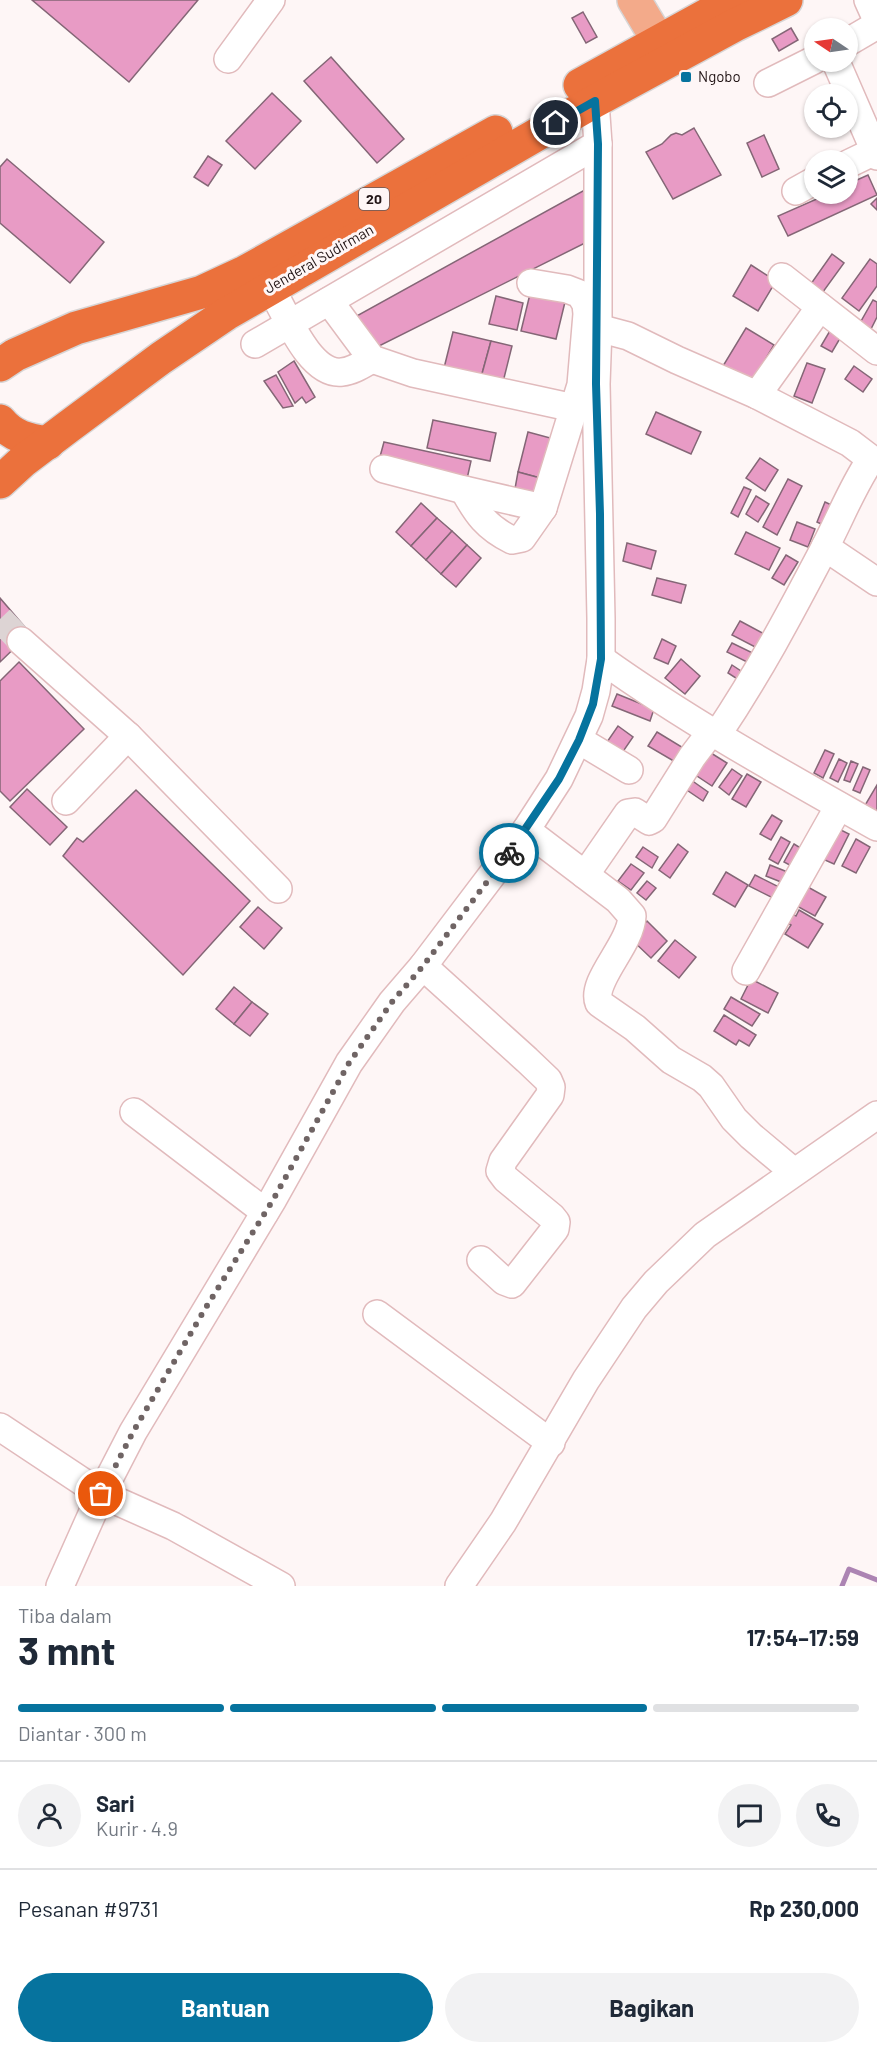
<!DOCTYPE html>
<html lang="id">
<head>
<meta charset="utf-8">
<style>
	:root { --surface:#fff; --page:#f2f2f3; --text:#1f2937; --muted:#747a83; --line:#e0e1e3; --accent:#06739e }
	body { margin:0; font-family:Barlow,sans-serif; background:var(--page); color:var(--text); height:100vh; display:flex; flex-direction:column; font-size:22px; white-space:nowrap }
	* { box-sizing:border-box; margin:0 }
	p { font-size:20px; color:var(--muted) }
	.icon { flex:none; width:33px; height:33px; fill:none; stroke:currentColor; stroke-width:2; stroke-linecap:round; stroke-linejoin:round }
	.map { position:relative; height:1586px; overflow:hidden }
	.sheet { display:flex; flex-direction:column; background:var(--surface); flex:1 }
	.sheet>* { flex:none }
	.needle { width:39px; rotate:283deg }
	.buttons { position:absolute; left:804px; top:18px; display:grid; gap:12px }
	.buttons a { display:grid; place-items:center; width:54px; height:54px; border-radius:50%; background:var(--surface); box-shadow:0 2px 4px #0004; font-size:30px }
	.pin { position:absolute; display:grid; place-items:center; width:51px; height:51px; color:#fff; margin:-26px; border:3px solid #fff; border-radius:50%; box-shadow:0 2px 6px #0007 }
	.courier { position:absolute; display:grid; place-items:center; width:60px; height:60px; margin:-30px; border:4px solid #06739e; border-radius:50%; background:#fff; color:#222; box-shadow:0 2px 8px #0007 }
	.headline em { font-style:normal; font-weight:700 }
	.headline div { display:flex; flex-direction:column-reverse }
	.headline { display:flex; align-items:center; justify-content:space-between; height:102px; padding:0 18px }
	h1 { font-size:39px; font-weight:700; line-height:45px }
	.bar { display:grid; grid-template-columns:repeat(4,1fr); gap:9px 6px; align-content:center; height:72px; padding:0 18px }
	.bar i { height:8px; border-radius:4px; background:var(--line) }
	.bar .active { background:var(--accent) }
	.bar p { grid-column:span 4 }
	.line { display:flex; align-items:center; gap:15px; padding:0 18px; border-top:2px solid var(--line) }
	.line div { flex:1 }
	.round { display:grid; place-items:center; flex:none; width:63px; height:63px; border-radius:32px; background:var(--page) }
	.button { display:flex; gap:12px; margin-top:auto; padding:12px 18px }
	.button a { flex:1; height:69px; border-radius:36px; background:var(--accent); color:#fff; font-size:24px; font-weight:700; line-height:69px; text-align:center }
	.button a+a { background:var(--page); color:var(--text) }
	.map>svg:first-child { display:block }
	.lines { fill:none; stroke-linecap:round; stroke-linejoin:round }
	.stream { stroke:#ac84b3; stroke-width:5 }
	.building { fill:#e89bc5; stroke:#846676; stroke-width:1.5 }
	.minor-tunnel { stroke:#ddd4d4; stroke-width:27; stroke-dasharray:27 14; stroke-linecap:butt }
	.minor-casing { stroke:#e1babc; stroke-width:30 }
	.major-casing { stroke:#d7d5d5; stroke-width:36 }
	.highway-casing { stroke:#d7d5d5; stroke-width:36 }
	.minor { stroke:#fff; stroke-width:27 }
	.major { stroke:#f3aa8a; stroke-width:33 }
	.highway { stroke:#eb713c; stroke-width:33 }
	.done { stroke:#6f6464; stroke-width:6; stroke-dasharray:0 10.8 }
	.route { stroke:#06739e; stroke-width:8 }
	.poi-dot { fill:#06739e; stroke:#fef6f6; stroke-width:2 }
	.labels { text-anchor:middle; stroke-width:6; stroke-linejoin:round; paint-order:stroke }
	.shield { fill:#fef6f6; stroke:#645859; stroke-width:1.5 }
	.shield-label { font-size:14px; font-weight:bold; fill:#221516 }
	.poi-label { font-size:15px; fill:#221516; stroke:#fef6f6; text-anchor:start }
	.street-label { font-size:15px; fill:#221516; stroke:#fef6f6 }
</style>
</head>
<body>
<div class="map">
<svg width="877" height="1586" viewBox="0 0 877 1586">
	<rect width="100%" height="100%" fill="#fef6f6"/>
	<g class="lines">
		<path class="stream" d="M842,1586L849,1569L877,1580"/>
	</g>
	<g class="building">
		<path d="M32,0H198L129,82Z"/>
		<path d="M583,12L597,37L586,43L572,18Z"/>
		<path d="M791,28L798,40L779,51L772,39Z"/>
		<path d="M331,57L404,139L377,163L304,81Z"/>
		<path d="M272,93L301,121L255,169L226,141Z"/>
		<path d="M694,128L721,175L673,199L646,152L662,144L671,135L676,133L682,135Z"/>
		<path d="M764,135L779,169L762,177L747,143Z"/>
		<path d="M208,156L222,165L208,186L194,177Z"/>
		<path d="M7,159L104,242L70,283L0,223V167Z"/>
		<path d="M868,175L877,195L788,236L778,216L828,194H848V184Z"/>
		<path d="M592,186L593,239L371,350L353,318Z"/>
		<path d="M877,198V210L871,204Z"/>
		<path d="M832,254L844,263L820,296L808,288Z"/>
		<path d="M870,259L877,264V286L859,311L842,298Z"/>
		<path d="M751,265L776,281L758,311L733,296Z"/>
		<path d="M530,294L565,302L556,339L521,331Z"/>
		<path d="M496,296L523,303L517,330L489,324Z"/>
		<path d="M873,300L877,302V317L871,329L860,323Z"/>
		<path d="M746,328L774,345L751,383L723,366Z"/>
		<path d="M831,329L842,335L832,352L821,346Z"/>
		<path d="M453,332L491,341L480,381L443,372Z"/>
		<path d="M491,341L512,346L502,386L480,381Z"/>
		<path d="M294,361L315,397L306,403L302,397L295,403L278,372Z"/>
		<path d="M807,363L825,369L812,403L794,396Z"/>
		<path d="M854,366L872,379L863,392L845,379Z"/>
		<path d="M276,375L293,406L283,408L264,381Z"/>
		<path d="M656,412L701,432L691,454L646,434Z"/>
		<path d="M433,420L496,433L490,461L427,448Z"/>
		<path d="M528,432L554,439L544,479L518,472Z"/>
		<path d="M384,442L471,461L467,479L378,464Z"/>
		<path d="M760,458L778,470L765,491L746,478Z"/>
		<path d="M518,472L544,479L537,500L514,494Z"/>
		<path d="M788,479L802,486L777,535L763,527Z"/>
		<path d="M744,487L751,490L738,517L731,513Z"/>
		<path d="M756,496L769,504L758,522L746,514Z"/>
		<path d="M825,502L838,508L828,527L817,522Z"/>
		<path d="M421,503L437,518L411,546L396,532Z"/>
		<path d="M437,518L452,531L426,560L411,546Z"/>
		<path d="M797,522L815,529L808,547L790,540Z"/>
		<path d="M452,531L467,545L441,574L426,560Z"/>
		<path d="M746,532L780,548L769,570L735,554Z"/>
		<path d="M627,543L656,551L651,569L623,561Z"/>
		<path d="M467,545L481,558L456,587L441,574Z"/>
		<path d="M786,555L798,562L784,585L772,578Z"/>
		<path d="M657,578L686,585L681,603L652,595Z"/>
		<path d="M0,598L30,633L0,662Z"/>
		<path d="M740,621L766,635L759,649L732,635Z"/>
		<path d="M662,639L676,646L668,664L654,658Z"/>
		<path d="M732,643L761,657L757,667L727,652Z"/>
		<path d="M681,659L700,676L685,694L665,678Z"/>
		<path d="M19,662L84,729L10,801L0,791V681Z"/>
		<path d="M732,665L747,675L742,682L728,673Z"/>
		<path d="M617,694L654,709L650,721L612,706Z"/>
		<path d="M618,726L633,737L622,753L607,742Z"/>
		<path d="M657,732L685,749L677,763L648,746Z"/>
		<path d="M703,748L727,763L712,786L688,770Z"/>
		<path d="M825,750L834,754L823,778L814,773Z"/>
		<path d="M839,759L847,763L838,782L830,778Z"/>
		<path d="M851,761L858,764L850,782L844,780Z"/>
		<path d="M863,767L870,770L860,793L853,790Z"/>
		<path d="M732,769L742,776L729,795L719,787Z"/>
		<path d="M747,774L761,782L746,807L732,799Z"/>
		<path d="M684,775L708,792L703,801L678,784Z"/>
		<path d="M877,785V816L864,807Z"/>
		<path d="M27,789L67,827L50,845L10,807Z"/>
		<path d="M136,790L250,901L183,975L63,856L77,838L83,842Z"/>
		<path d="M772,815L782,821L771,840L760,834Z"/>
		<path d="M833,826L849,834L834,864L818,857Z"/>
		<path d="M781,837L790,842L778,864L769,859Z"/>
		<path d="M856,839L870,847L856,873L842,866Z"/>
		<path d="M678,844L688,852L670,878L659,870Z"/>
		<path d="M794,844L807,852L797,869L784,862Z"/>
		<path d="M643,847L658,857L652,868L636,857Z"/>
		<path d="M631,864L644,873L631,890L618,881Z"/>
		<path d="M770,865L790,873L786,884L766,876Z"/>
		<path d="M726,872L748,885L735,907L713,894Z"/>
		<path d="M755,875L783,889L777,900L749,886Z"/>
		<path d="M647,881L656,888L646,900L637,893Z"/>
		<path d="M806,886L826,897L815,916L795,905Z"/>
		<path d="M258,907L282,928L264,949L240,927Z"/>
		<path d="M799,910L823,924L808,948L785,934L791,925L784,921L790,912L796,916Z"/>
		<path d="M647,921L667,941L651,958L631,939Z"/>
		<path d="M675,940L696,957L679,978L658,961Z"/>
		<path d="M751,979L778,993L768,1013L741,999Z"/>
		<path d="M234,987L252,1002L234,1024L216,1009Z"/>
		<path d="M731,997L760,1014L752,1026L724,1009Z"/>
		<path d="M252,1002L268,1014L250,1036L234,1024Z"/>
		<path d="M724,1015L756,1035L749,1046L739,1040L736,1045L714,1031Z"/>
	</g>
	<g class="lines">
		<path class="minor-tunnel" d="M0,619L21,641"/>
		<defs>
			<g id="minor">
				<path d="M868,0L877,20"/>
				<path d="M848,42L877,25"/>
				<path d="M228,59L271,0"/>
				<path d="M836,62L877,156"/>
				<path d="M768,83L814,60"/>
				<path d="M848,164L875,151"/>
				<path d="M796,191L814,181"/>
				<path d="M782,277L877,351"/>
				<path d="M270,287C285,311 309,376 342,372C353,371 363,364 372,359"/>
				<path d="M329,301L372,359L413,373L574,408"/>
				<path d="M598,328L628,336L677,360L757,395L850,443L871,459C852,487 840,519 824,549C790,614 758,674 717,735"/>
				<path d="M255,344L598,144"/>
				<path d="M757,395L820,307"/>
				<path d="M384,469L464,490L543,508"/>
				<path d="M464,490C477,514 487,528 512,540L522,538L543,508L581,385L587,314L586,304L580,294L567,289L531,283"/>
				<path d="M825,547L877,582"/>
				<path d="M21,641L128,736L278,889"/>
				<path d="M601,659C689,722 783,774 877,827"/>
				<path d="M579,740L629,770"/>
				<path d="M66,801L128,736"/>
				<path d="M526,830L618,900L632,916C631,945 590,981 599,1003L635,1028L671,1060L702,1078L711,1086L734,1119L751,1136L794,1172"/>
				<path d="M585,875L628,813L635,812L649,821L653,819L692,757L711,732"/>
				<path d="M423,966L527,1060L548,1080L551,1087L550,1095L503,1161L500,1171L506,1179L552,1217L556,1222L555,1229L512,1284L504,1281L481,1260"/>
				<path d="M746,971L839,806"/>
				<path d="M134,1112L265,1212"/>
				<path d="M377,1314L551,1443"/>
				<path d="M0,1427L101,1494L173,1526L281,1586"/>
				<path d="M60,1586L101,1494L133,1432L273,1199L349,1063L392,1002L423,966L526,830L559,779L589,716L596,691L601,659V618L596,384L598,328V144L595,101"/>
				<path d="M459,1586L503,1522L586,1380L634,1308L656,1282L705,1235L877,1115"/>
			</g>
			<path id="major" d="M634,0L658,40"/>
			<g id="highway">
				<path d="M580,85L734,0"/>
				<path d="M0,365L15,355L76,328L202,292L245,272L496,132"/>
				<path d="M0,421C13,437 28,440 48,443"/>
				<path d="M0,482L23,461L68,427L161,358L226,314L595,101L735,25L786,0"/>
			</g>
		</defs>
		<use href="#minor" class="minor-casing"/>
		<use href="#major" class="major-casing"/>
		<use href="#highway" class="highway-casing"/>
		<use href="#minor" class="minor"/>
		<use href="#major" class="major"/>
		<use href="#highway" class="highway"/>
	</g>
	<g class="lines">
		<path class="done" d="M101,1494L133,1432L205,1309L273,1200L349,1063L392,1002L423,966L509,853"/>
		<path class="route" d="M509,853L559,779L579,740L593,704L601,659L600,514L596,384L598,144L595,101L556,123"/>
	</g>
	<rect class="poi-dot" x="680" y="71" width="12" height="12" rx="3"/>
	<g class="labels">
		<rect class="shield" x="359" y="188" width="30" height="22" rx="4.5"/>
		<g class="shield-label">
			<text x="374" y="204">20</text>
		</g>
		<g class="poi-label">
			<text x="698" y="82">Ngobo</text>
		</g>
		<g class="street-label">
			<text transform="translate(319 259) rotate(-30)" y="5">Jenderal Sudirman</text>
		</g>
	</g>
</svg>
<div class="buttons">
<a><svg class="needle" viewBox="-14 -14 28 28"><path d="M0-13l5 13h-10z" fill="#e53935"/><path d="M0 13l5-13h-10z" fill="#747a83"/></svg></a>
<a><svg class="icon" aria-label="locate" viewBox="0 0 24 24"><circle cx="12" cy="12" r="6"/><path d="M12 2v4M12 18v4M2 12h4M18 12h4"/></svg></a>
<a><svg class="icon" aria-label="layers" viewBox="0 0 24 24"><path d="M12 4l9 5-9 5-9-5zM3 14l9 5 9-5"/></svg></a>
</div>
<div class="pin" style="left:101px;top:1494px;background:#ea580c"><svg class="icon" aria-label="bag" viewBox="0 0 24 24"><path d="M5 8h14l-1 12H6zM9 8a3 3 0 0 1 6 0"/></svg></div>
<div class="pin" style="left:556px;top:123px;background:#1f2937"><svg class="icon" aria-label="home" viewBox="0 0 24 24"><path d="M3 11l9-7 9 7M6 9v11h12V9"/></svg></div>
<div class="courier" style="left:509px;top:853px"><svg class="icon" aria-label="bike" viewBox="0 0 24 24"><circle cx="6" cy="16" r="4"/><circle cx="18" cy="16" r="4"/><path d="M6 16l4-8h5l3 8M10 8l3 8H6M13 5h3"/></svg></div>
</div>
<section class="sheet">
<div class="headline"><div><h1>3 mnt</h1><p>Tiba dalam</p></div><em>17:54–17:59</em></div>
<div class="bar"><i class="active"></i><i class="active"></i><i class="active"></i><i></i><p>Diantar · 300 m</p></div>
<div class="line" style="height:108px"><a class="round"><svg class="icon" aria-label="person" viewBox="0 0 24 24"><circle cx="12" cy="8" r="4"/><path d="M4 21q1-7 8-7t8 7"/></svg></a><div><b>Sari</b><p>Kurir · 4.9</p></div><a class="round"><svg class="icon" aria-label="chat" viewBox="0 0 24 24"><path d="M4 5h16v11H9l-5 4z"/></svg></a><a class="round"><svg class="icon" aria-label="phone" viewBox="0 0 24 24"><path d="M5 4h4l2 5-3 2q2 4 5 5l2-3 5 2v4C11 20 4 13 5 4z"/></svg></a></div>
<div class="line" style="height:78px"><div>Pesanan #9731</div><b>Rp 230,000</b></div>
<div class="button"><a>Bantuan</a><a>Bagikan</a></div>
</section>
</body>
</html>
